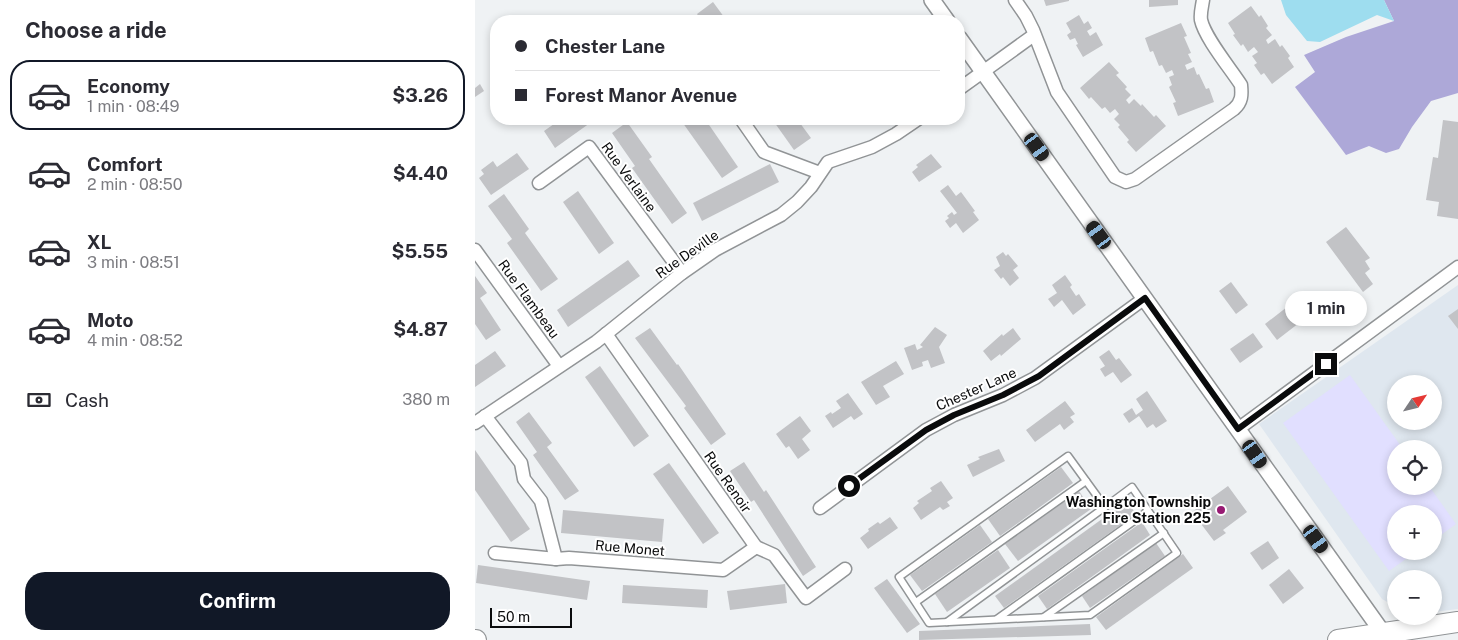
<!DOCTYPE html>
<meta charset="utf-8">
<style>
body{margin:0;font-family:"Public Sans",sans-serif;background:#f2f2f3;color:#2b2b33;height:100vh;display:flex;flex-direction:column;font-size:19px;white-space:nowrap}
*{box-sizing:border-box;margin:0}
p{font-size:16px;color:#7c7c81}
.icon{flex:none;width:28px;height:28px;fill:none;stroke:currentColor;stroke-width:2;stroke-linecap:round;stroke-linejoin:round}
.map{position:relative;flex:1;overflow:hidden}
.sheet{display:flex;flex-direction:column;background:#fff;width:475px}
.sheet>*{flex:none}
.hud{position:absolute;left:15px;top:15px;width:475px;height:110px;border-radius:20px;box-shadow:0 2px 8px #0003;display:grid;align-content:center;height:110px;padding:0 25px;background:#fff}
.needle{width:32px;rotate:55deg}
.buttons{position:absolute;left:912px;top:375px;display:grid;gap:10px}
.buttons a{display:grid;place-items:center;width:55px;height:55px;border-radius:50%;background:#fff;box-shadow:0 2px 8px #0003;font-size:25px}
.scale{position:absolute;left:15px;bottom:12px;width:82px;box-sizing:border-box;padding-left:5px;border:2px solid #0a0b0c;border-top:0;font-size:14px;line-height:18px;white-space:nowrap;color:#0a0b0c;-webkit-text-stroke:4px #fff;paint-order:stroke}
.end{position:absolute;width:22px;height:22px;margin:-11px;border:6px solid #0a0b0c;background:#fff;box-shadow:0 0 0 2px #fff}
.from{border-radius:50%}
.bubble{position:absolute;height:35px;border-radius:18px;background:#fff;box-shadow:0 2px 8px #0003;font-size:16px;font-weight:700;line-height:35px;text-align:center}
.car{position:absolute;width:15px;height:30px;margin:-15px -8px;border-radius:6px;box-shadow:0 0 4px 1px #0007;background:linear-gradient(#222 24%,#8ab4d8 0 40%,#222 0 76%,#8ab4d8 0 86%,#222 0)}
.hud b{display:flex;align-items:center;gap:18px;height:48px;font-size:19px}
.hud b+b{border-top:1px solid #e1e1e2}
.hud i{width:12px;height:12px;background:#2b2b33}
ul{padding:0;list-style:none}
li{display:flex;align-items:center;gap:15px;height:70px;margin:0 10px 8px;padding:0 15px;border:2px solid transparent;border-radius:20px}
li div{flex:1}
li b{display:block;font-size:19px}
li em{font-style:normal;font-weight:700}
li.on{border-color:#111827}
li>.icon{width:45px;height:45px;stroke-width:1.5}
h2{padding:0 25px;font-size:22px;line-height:60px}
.pay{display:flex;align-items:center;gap:12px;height:55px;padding:0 25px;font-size:19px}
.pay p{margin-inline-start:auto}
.cta{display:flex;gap:10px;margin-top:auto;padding:10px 25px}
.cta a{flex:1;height:58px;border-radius:20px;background:#111827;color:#fff;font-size:20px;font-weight:700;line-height:58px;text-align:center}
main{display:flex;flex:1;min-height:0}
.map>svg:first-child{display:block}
.built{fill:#dfe7ef;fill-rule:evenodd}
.green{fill:#e1dfff}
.forest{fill:#ada8d8}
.water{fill:#9eddef}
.building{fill:#c2c3c6}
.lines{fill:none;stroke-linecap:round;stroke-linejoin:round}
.service-casing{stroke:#919496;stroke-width:9}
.minor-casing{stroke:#919496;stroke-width:15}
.tertiary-casing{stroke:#919496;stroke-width:18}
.primary-casing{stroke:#919496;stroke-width:22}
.service{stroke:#fff;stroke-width:6}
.minor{stroke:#fff;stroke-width:12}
.tertiary{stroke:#fff;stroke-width:15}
.primary{stroke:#fff;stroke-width:20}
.route{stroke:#0a0b0c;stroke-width:6}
.poi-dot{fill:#971a73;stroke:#fff;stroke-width:2}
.labels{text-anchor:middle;stroke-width:4;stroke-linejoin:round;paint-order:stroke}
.street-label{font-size:14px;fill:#0a0b0c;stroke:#fff}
.poi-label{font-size:14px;font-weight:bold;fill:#0a0b0c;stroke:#fff;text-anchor:end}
</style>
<main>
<section class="sheet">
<h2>Choose a ride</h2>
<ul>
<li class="on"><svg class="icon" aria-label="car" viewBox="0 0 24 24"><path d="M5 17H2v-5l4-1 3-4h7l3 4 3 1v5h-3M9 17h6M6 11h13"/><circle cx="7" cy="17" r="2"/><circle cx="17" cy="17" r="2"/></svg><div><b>Economy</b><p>1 min · 08:49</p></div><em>$3.26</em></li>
<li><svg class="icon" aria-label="car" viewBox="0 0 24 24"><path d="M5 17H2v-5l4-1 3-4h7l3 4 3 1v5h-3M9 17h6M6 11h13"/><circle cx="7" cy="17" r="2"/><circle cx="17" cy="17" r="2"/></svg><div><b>Comfort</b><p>2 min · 08:50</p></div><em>$4.40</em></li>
<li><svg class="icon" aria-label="car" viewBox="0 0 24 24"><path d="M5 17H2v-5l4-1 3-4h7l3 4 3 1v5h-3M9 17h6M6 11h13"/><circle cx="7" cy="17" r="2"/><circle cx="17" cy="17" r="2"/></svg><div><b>XL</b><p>3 min · 08:51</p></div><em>$5.55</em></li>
<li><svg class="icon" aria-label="car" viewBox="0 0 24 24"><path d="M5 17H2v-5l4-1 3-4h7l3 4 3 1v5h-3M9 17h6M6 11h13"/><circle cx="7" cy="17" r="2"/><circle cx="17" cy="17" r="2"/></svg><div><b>Moto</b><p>4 min · 08:52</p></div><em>$4.87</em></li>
</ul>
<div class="pay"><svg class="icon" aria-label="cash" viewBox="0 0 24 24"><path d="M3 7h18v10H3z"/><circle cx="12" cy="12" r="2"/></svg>Cash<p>380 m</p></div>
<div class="cta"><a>Confirm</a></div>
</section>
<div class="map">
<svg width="983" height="640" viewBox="0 0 983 640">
<rect width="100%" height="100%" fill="#eff2f4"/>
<path class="built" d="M 983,285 L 983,609 L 959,612 L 959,579 L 921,579 L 921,607 L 907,599 L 784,424 ZM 921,384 L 959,384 L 959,421 L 921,421 ZM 921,449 L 959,449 L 959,486 L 921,486 ZM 921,514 L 959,514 L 959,551 L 921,551 Z"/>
<path class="green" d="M 875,375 L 928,449 L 921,449 L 921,486 L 954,486 L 981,524 L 959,540 L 959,514 L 921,514 L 921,551 L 942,551 L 914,571 L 808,423 Z"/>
<path class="forest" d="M 909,0 L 983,0 L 983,93 L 956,101 L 937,127 L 924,149 L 911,153 L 894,146 L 871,155 L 820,87 L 840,72 L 829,55 L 871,37 L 919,21 Z"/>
<path class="water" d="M 806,0 L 909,0 L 919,21 L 902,15 L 845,42 L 832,41 L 811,15 Z"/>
<g class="building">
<path d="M 569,0 L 594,0 L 594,1 L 571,6 Z"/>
<path d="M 674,0 L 703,0 L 703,5 L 674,7 Z"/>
<path d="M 238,2 L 252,21 L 227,21 L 222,14 Z"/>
<path d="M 776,6 L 784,17 L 786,15 L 793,26 L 791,28 L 797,35 L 791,40 L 793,44 L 800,39 L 805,47 L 807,45 L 815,56 L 813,58 L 819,67 L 797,84 L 789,73 L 786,75 L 779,65 L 782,63 L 777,56 L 783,52 L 779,47 L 773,52 L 768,44 L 766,46 L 758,35 L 760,34 L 753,23 Z"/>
<path d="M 604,15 L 609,24 L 613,21 L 617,28 L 612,31 L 615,36 L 621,32 L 628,45 L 608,57 L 601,45 L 603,44 L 600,38 L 595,40 L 592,35 L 596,32 L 591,23 Z"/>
<path d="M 706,23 L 712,36 L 709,37 L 716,53 L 713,54 L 717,62 L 710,65 L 712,70 L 719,67 L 722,75 L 724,74 L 731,89 L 734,88 L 739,102 L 703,116 L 698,103 L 701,102 L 694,87 L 697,85 L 694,77 L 699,75 L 697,70 L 691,73 L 687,65 L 684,66 L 678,51 L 675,52 L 670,38 Z"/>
<path d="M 634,62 L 644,73 L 641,75 L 652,87 L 650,89 L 656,95 L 651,100 L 654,104 L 659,99 L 666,106 L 667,104 L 679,117 L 681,115 L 691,126 L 661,152 L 652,142 L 654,140 L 643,127 L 645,125 L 639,119 L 644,114 L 640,109 L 635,113 L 630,107 L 627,109 L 616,97 L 614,99 L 605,88 Z"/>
<path d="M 5,84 L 9,91 L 0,97 L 0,88 Z"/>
<path d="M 86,119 L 115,119 L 113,121 L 115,123 L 80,148 L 69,131 Z"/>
<path d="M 205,119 L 230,119 L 263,167 L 247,178 Z"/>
<path d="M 297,119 L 322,119 L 336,138 L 319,150 Z"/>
<path d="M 968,120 L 983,122 L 983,219 L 962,216 L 964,202 L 951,200 L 958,157 L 963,158 Z"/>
<path d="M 152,122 L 177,157 L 174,159 L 212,213 L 197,224 L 157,168 L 160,166 L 137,133 Z"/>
<path d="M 42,153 L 54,169 L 16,195 L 4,178 L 9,174 L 6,170 L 18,161 L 22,167 Z"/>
<path d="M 456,154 L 467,167 L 444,182 L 437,172 L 443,167 L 441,165 Z"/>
<path d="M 295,164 L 304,182 L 227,221 L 218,203 Z"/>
<path d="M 473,185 L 481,196 L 486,192 L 500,211 L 498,212 L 504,220 L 488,233 L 481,223 L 475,228 L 470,221 L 474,218 L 472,216 L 477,212 L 479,215 L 482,213 L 465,191 Z"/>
<path d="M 103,191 L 139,243 L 124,254 L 88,202 Z"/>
<path d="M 29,194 L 54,229 L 50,233 L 83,279 L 66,291 L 32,243 L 37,239 L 13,206 Z"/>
<path d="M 871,227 L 895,258 L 890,261 L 895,269 L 890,273 L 898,284 L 888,292 L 851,242 Z"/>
<path d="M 528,252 L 531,256 L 533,254 L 543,266 L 538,270 L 544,278 L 535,286 L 528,277 L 526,279 L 519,270 L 525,266 L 521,257 Z"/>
<path d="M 153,260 L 165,276 L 93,327 L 82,310 Z"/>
<path d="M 590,275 L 597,285 L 595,287 L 601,296 L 604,294 L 611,305 L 598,315 L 587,300 L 579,307 L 573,299 L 582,293 L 577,285 Z"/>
<path d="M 0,276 L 12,293 L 5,298 L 26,330 L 11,340 L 0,324 Z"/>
<path d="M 756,282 L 773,305 L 761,314 L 744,291 Z"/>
<path d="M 812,307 L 824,323 L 802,340 L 790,324 Z"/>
<path d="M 983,309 L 983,329 L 973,316 Z"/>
<path d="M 460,327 L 472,335 L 464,347 L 470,363 L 456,368 L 453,360 L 447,362 L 448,366 L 437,370 L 429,348 L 440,344 L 442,350 L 448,347 L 445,345 Z"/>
<path d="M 175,328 L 202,365 L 203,364 L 251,434 L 236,445 L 209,408 L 211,406 L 160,338 Z"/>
<path d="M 538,328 L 546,339 L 526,356 L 525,354 L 516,361 L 508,351 L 527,334 L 528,336 Z"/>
<path d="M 778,333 L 788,347 L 765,363 L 755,349 Z"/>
<path d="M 634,350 L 641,360 L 644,358 L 657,375 L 646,383 L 638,372 L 630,377 L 625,369 L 630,366 L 624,357 Z"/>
<path d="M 20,351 L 31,366 L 0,387 L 0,365 Z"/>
<path d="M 421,361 L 429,374 L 408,386 L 415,397 L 401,405 L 386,382 Z"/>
<path d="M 125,366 L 174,436 L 159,447 L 110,377 Z"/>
<path d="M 672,391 L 692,421 L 681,428 L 678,424 L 672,428 L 664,416 L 654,423 L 648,414 L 657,408 L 661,415 L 668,410 L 661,399 Z"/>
<path d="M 373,393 L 388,414 L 379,420 L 376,416 L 358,428 L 350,416 L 356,412 L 357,414 L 366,408 L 361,401 Z"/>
<path d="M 590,401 L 600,414 L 595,417 L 599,422 L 589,430 L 585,424 L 560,442 L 551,430 Z"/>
<path d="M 54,412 L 77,443 L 72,447 L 104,491 L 90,500 L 58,455 L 62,452 L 41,422 Z"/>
<path d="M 325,416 L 336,431 L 327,439 L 335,450 L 323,459 L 314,446 L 311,448 L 301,434 Z"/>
<path d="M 524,449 L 530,461 L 498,477 L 492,465 L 505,459 L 503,457 Z"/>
<path d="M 0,450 L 55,529 L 36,542 L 0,490 Z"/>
<path d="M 269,462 L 289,492 L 291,490 L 341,567 L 328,576 L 279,500 L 276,502 L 255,471 Z"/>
<path d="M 194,463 L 244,533 L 228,544 L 178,474 Z"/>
<path d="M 586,467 L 598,483 L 525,536 L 513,519 Z"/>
<path d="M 466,481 L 478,498 L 472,502 L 475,506 L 468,510 L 465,507 L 446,520 L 438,508 L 444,503 L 442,501 L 457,491 L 455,488 Z"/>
<path d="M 753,486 L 772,512 L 748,530 L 751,533 L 739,541 L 717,512 Z"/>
<path d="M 604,491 L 616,509 L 543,561 L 530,544 Z"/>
<path d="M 652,501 L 661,514 L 529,608 L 520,596 Z"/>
<path d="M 88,510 L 189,519 L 187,542 L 86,533 Z"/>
<path d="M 415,517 L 423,528 L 393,549 L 385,538 L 394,531 L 393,529 L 403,522 L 405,524 Z"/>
<path d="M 667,522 L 675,535 L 572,609 L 563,596 Z"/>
<path d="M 505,525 L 517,542 L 447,591 L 435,575 Z"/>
<path d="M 793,541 L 804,558 L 787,570 L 775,553 Z"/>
<path d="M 681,543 L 690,556 L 615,608 L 607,596 Z"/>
<path d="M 523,550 L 535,568 L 472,612 L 460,594 Z"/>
<path d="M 708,554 L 718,568 L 631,630 L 621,617 Z"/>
<path d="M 3,565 L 115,581 L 112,600 L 1,583 Z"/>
<path d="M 814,569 L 829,588 L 808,604 L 794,585 Z"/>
<path d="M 412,579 L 445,624 L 432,633 L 399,588 Z"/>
<path d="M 310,584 L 312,603 L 255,610 L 252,591 Z"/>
<path d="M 148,585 L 233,590 L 232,608 L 147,603 Z"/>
<path d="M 615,624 L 616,635 L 444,640 L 444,631 Z"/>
</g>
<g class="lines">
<g class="service-casing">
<g id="service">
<path d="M 593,456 L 630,507 L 657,487 L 702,553 L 615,615 L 454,623 L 424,577 Z"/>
<path d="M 441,602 L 611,481"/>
<path d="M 569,617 L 689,533"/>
<path d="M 522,619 L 673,511"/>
<path d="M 472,622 L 630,507"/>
</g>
</g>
<g class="minor-casing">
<g id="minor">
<path d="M 540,0 L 551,16 L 558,30 L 582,92 L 640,177 L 651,182 L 660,179 L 759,109 C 767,102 767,95 766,85 C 755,68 730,38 726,20 C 725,13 727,7 728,0"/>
<path d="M 484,89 L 559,35"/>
<path d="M 266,119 L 289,152 L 345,173"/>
<path d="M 64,183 L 114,147 L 207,273"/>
<path d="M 0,250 L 84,366"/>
<path d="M 131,334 L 281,547 L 299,555 L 331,598 L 370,569"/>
<path d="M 10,416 L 46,463 L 49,479 L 66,501 L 81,559"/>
<path d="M 0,423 L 121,342 L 207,273 L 240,250 L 306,215 L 322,202 L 336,187 L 353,162 L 397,147 L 421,134 L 443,119"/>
<path d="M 763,429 L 983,267"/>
<path d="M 345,508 L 451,430 L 479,415 L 528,395 L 560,378 L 670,298"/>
<path d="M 20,553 L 81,559 L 94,558 L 248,570 L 281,547"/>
</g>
</g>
<g class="tertiary-casing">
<g id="tertiary">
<path d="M 457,0 L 472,21"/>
<path d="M 484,38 L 913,640"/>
</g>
</g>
<g class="primary-casing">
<g id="primary">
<path d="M 0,640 L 1,640"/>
<path d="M 863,640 L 983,622"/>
</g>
</g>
<use href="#service" class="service"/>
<use href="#minor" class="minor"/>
<use href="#tertiary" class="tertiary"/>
<use href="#primary" class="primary"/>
</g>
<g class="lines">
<path class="route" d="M 374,486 L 451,430 L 479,415 L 528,395 L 564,376 L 670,298 L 763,429 L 851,364"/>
</g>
<circle class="poi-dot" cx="746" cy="510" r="5"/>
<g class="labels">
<g class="street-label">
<text transform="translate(154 177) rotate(54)" y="5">Rue Verlaine</text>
<text transform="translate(212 254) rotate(-35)" y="5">Rue Deville</text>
<text transform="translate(54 299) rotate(54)" y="5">Rue Flambeau</text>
<text transform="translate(501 389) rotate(-24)" y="5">Chester Lane</text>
<text transform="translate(253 482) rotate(55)" y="5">Rue Renoir</text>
<text transform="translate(155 548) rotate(5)" y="5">Rue Monet</text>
</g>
<g class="poi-label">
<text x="736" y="507">Washington Township<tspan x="736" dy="16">Fire Station 225</tspan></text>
</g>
</g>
</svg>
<div class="buttons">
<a><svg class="needle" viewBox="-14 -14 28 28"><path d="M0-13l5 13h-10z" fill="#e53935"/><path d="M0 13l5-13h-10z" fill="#7c7c81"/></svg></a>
<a><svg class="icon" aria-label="locate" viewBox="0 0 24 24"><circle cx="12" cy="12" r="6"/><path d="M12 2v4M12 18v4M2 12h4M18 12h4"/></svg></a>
<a>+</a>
<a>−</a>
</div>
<div class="scale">50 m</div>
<i class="end from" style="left:374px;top:486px"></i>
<i class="end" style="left:851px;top:364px"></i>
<div class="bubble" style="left:810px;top:291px;width:82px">1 min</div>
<i class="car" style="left:562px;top:147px;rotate:144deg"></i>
<i class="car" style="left:624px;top:235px;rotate:324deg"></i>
<i class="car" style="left:780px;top:454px;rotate:145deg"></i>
<i class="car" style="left:841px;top:539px;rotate:144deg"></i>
<div class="hud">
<b><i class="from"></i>Chester Lane</b>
<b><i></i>Forest Manor Avenue</b>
</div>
</div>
</main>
